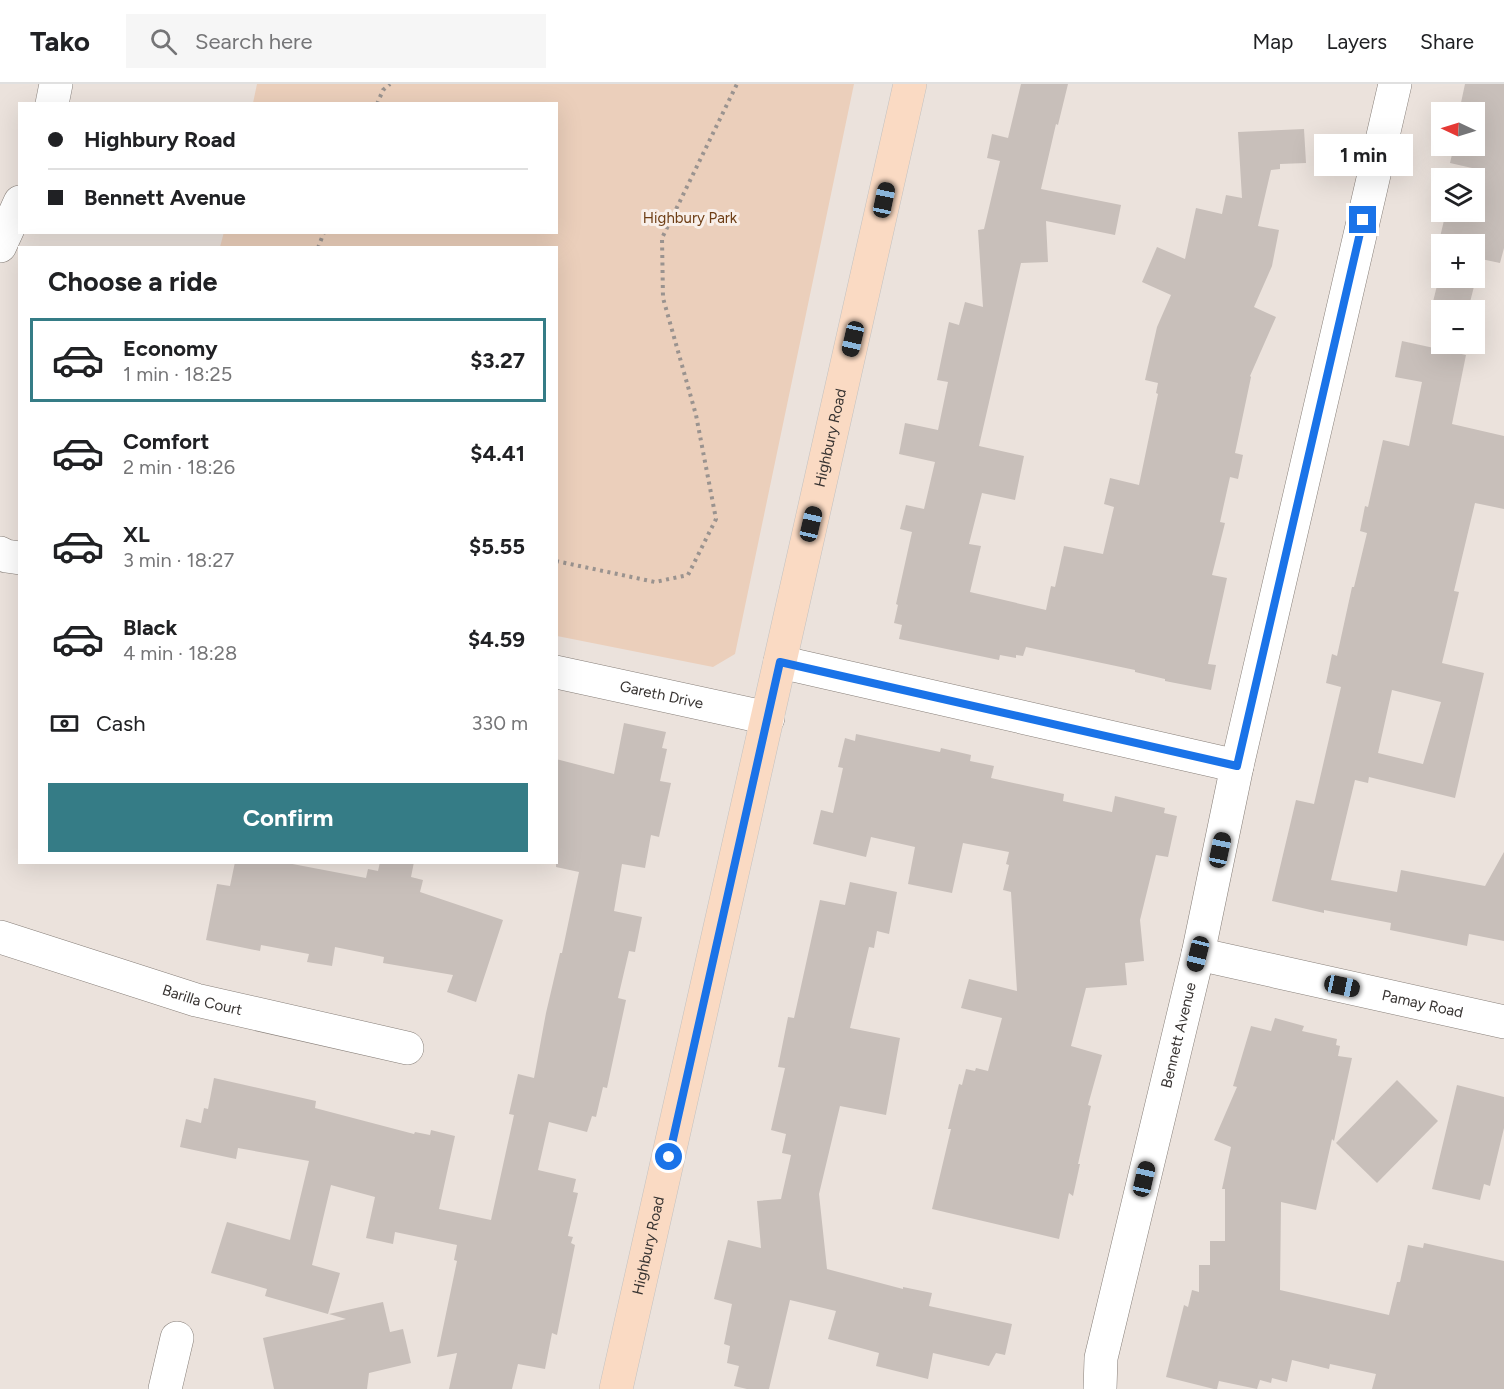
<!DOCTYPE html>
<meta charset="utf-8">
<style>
body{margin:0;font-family:Figtree,sans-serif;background:#f6f6f6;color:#202124;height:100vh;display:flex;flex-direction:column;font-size:22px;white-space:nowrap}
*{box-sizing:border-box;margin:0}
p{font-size:20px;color:#757577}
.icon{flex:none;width:33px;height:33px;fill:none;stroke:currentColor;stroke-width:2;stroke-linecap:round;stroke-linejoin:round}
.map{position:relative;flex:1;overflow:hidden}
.side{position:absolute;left:18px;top:162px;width:540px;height:618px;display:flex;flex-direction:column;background:#fff;border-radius:0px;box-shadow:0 6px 24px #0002}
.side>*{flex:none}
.hud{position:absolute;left:18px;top:18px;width:540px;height:132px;border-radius:0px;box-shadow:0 6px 24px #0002;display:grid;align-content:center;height:132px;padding:0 30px;background:#fff}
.needle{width:39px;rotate:274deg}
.controls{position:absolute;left:1431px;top:18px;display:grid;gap:12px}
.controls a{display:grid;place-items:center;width:54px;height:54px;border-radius:0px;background:#fff;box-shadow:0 6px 24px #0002;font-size:30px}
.end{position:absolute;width:27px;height:27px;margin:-14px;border:8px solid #1a73e8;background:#fff;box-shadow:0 0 0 3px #fff}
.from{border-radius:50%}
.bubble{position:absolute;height:42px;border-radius:0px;background:#fff;box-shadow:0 6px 24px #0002;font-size:20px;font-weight:700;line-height:42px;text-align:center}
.car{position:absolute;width:18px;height:36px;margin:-18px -9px;border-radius:8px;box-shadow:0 0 4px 2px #0007;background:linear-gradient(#222 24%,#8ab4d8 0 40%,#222 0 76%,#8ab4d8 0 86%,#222 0)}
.hud b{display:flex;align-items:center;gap:21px;height:57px;font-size:22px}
.hud b+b{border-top:2px solid #e0e0e0}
.hud i{width:15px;height:15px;background:#202124}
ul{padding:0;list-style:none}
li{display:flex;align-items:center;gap:18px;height:84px;margin:0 12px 9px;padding:0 18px;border:3px solid transparent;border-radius:0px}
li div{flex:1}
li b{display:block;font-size:22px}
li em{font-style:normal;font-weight:700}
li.on{border-color:#357c86}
li>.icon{width:54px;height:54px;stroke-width:1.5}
h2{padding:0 30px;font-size:27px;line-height:72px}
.pay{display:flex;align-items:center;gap:15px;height:66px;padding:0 30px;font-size:22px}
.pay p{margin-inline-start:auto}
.button{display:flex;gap:12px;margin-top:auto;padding:12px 30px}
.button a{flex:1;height:69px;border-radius:0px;background:#357c86;color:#fff;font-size:24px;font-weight:700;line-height:69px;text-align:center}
header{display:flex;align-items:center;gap:36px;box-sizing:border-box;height:84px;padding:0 30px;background:#fff;border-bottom:2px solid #e0e0e0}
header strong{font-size:28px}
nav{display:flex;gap:33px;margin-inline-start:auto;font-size:21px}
.search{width:420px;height:54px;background:#f6f6f6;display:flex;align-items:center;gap:15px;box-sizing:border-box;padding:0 21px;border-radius:0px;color:#757577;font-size:22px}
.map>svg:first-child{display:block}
.green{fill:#ebcfbb}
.building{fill:#c8bfba;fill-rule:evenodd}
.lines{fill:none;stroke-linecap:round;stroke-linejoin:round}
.minor-casing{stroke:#877f79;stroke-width:34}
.major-casing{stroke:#c3c2c1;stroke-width:34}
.path{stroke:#9a938f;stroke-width:4;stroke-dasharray:3 4.5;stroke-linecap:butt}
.minor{stroke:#fff;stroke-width:33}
.major{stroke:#fadac3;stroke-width:33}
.route{stroke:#1a73e8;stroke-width:8}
.labels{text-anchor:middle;stroke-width:6;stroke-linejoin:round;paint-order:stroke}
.park-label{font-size:15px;fill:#6e3e15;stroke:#f8efe9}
.street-label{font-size:15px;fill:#373331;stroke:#f8efe9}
</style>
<header>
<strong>Tako</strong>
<div class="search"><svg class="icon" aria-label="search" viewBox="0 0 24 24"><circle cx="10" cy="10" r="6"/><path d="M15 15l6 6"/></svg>Search here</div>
<nav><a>Map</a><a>Layers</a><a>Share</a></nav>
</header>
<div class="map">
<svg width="1504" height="1305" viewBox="0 0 1504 1305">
<rect width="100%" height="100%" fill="#ebe2dc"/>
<path class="green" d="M 257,0 L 854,0 L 735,570 L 713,583 L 557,552 L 556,164 L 220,163 L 224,148 L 556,148 L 556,20 L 253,19 Z"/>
<g class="building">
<path d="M 1021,0 L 1068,0 L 1058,41 L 1056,40 L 1041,105 L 1121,121 L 1115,151 L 1046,137 L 1048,178 L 1021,179 L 979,362 L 1024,372 L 1015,416 L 982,409 L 969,460 L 981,462 L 970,508 L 1046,526 L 1051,502 L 1055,503 L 1064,462 L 1103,470 L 1114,423 L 1104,420 L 1110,394 L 1139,401 L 1158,310 L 1156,309 L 1158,299 L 1145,296 L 1157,243 L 1171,211 L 1142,198 L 1157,163 L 1185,175 L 1196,124 L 1222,130 L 1226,111 L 1242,114 L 1238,48 L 1304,45 L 1306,79 L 1280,80 L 1280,85 L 1271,86 L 1258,142 L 1279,146 L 1272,182 L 1254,223 L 1276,233 L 1250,292 L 1251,293 L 1235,369 L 1243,371 L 1238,395 L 1230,393 L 1220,438 L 1225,439 L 1212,491 L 1227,494 L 1208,580 L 1216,581 L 1211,606 L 1165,597 L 1165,595 L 1135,588 L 1135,586 L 1026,563 L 1023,572 L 1016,571 L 1016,574 L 1000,571 L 999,576 L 899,555 L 902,541 L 894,539 L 898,521 L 896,520 L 912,448 L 900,445 L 906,421 L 924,425 L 935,378 L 899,370 L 905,339 L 938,346 L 948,298 L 937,296 L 949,238 L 959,241 L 965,218 L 983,223 L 978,146 L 984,145 L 1000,77 L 987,74 L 992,50 L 1008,54 Z"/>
<path d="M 1465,0 L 1504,0 L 1504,164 L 1500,179 L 1481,175 L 1468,226 L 1431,226 L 1442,181 L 1442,194 L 1474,194 L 1474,160 L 1446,160 L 1448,155 L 1440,153 L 1446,128 L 1474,128 L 1474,94 L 1469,94 L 1472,84 L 1450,79 L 1454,62 L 1474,62 L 1474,28 L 1459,28 Z"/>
<path d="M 1402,257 L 1466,271 L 1452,340 L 1504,352 L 1504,425 L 1475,419 L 1454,507 L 1459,508 L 1442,579 L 1484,589 L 1455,714 L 1369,693 L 1368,699 L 1355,696 L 1331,796 L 1397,808 L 1401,786 L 1485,802 L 1504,768 L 1504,857 L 1469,850 L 1467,862 L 1390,846 L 1391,839 L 1324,826 L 1324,829 L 1272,817 L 1296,716 L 1314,720 L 1341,603 L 1326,599 L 1332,570 L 1337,572 L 1352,503 L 1354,503 L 1367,449 L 1360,447 L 1365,422 L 1368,423 L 1383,356 L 1409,362 L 1422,298 L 1395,293 ZM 1392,606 L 1441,618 L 1423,680 L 1378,669 Z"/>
<path d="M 624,639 L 666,648 L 662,664 L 667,665 L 660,697 L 671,699 L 659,753 L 651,751 L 645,784 L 622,780 L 614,827 L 642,833 L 635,868 L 629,867 L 618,914 L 626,916 L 607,1004 L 603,1003 L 596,1033 L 592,1032 L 587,1048 L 549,1038 L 538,1086 L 576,1095 L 573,1108 L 578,1109 L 568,1152 L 573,1153 L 571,1159 L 575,1161 L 557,1251 L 552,1249 L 545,1285 L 518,1280 L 512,1305 L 449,1305 L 457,1269 L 437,1273 L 457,1177 L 454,1176 L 457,1161 L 395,1148 L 393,1160 L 366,1154 L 375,1113 L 331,1101 L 312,1181 L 340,1189 L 328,1230 L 265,1212 L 267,1205 L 211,1189 L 227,1138 L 290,1156 L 309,1077 L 238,1064 L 236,1075 L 180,1063 L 186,1035 L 201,1039 L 204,1024 L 208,1025 L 214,994 L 316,1017 L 315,1024 L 414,1050 L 415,1048 L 430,1051 L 431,1046 L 455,1052 L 439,1125 L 491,1136 L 514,1031 L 509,1030 L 518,990 L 534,994 L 546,929 L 560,869 L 562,869 L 579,788 L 556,783 L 556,675 L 614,690 Z"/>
<path d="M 856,650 L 940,668 L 941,664 L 971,671 L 970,677 L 994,682 L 991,694 L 1064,710 L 1063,717 L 1112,728 L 1115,712 L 1165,724 L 1164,729 L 1177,732 L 1168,773 L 1156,771 L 1140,836 L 1144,877 L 1125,879 L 1127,901 L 1086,904 L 1071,962 L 1102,971 L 1088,1021 L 1091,1022 L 1078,1080 L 1080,1080 L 1073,1112 L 1069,1109 L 1059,1155 L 932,1125 L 951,1045 L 948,1045 L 959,1000 L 962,1001 L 966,985 L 975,987 L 976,984 L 988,987 L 1002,934 L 961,924 L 969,895 L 1017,907 L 1011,808 L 1003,806 L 1009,781 L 1006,780 L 1009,768 L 963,759 L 952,809 L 908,800 L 915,763 L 871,753 L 866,773 L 813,760 L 821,726 L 833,729 L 843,684 L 838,683 L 845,654 L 855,657 Z"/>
<path d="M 235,778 L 282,778 L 366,794 L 368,785 L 378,787 L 380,778 L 414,778 L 411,793 L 423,796 L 420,808 L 503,836 L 476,918 L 447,908 L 453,891 L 383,879 L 384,873 L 335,863 L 332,882 L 307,878 L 309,870 L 261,861 L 260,867 L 206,856 L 217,800 L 230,802 Z"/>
<path d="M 850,798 L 897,808 L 889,850 L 877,847 L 874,864 L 869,863 L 850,944 L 900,954 L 886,1031 L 840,1022 L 819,1110 L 827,1185 L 903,1205 L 903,1203 L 932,1209 L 929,1222 L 1012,1240 L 1005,1271 L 996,1269 L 989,1282 L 933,1269 L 928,1295 L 876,1282 L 879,1269 L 828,1255 L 836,1227 L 790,1216 L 769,1305 L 747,1305 L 734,1302 L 739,1282 L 727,1279 L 730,1262 L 724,1260 L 732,1220 L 714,1215 L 728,1156 L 761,1164 L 757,1117 L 781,1115 L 791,1071 L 782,1069 L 786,1050 L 771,1046 L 785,984 L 778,983 L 788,933 L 794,934 L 820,816 L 845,821 Z"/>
<path d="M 1275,934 L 1304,942 L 1302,947 L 1337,955 L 1336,961 L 1340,962 L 1338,972 L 1352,974 L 1334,1057 L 1332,1055 L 1316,1126 L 1281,1118 L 1280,1206 L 1389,1231 L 1397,1198 L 1400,1198 L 1408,1161 L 1423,1164 L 1424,1159 L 1504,1177 L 1504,1305 L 1372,1305 L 1376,1290 L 1330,1280 L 1329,1285 L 1292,1276 L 1287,1298 L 1272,1294 L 1271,1299 L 1260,1296 L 1257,1305 L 1219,1297 L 1217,1305 L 1214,1305 L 1166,1293 L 1184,1221 L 1188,1223 L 1192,1206 L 1199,1208 L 1199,1181 L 1210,1181 L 1210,1157 L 1225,1157 L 1225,1105 L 1222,1105 L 1231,1063 L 1214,1056 L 1237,1003 L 1233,1002 L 1251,942 L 1271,947 Z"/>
<path d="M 1397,996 L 1438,1037 L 1377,1099 L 1336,1059 Z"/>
<path d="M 1457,1001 L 1504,1013 L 1504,1044 L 1490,1102 L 1484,1100 L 1480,1116 L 1432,1105 Z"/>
<path d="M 383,1218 L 390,1248 L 403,1245 L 411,1279 L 369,1289 L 367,1305 L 274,1305 L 263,1254 L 346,1235 L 329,1230 Z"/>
</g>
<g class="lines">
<g class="minor-casing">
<g id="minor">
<path d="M 52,20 L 56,0"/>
<path d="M 0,162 L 20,118"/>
<path d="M 0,469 L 6,472 L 20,474"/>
<path d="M 780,578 L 1237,682"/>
<path id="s1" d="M 556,588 L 768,634"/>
<path id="s2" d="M 0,853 L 196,916 L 407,964"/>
<path id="s3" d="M 1198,870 L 1504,938"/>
<path d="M 165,1305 L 177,1254"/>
<path id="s4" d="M 1100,1305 L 1101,1274 L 1198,870 L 1237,682 L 1395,0"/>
</g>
</g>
<g class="major-casing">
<g id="major">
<path id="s5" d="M 616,1305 L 910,0"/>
</g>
</g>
<g class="path">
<path d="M 377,20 L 383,6 L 390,0"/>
<path d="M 318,164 L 324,148"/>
<path d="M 556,477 L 655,498 L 688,491 L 716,435 L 696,331 L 663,214 L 662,154 L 737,0"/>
</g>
<use href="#minor" class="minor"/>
<use href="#major" class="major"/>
</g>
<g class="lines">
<path class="route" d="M 669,1073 L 780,578 L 1237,682 L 1363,136"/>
</g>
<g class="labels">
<g class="park-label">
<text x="690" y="139">Highbury Park</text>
</g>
<g class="street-label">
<text dy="5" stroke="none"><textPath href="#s5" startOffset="975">Highbury Road</textPath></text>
<text dy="5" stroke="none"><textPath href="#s1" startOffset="108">Gareth Drive</textPath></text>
<text dy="5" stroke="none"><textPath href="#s2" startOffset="212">Barilla Court</textPath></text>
<text dy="5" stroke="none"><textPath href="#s3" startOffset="230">Pamay Road</textPath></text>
<text dy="5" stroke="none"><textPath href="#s4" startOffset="363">Bennett Avenue</textPath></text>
<text dy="5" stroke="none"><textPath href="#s5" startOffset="147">Highbury Road</textPath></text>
</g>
</g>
</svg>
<div class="controls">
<a><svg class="needle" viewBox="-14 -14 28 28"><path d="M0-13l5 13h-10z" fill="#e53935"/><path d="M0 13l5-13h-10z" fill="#757577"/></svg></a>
<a><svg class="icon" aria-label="layers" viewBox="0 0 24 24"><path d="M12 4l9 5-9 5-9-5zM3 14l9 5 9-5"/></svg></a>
<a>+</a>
<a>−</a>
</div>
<i class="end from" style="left:669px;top:1073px"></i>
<i class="end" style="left:1363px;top:136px"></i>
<div class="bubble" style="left:1314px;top:50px;width:99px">1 min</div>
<i class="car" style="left:884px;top:116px;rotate:12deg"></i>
<i class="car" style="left:853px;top:255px;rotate:193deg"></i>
<i class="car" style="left:811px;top:440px;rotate:13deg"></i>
<i class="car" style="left:1220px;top:766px;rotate:12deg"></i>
<i class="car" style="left:1198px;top:870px;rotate:194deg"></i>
<i class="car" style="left:1342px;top:902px;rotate:102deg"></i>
<i class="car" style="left:1144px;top:1095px;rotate:13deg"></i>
<div class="hud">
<b><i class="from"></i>Highbury Road</b>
<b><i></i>Bennett Avenue</b>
</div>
<section class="side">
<h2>Choose a ride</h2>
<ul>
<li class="on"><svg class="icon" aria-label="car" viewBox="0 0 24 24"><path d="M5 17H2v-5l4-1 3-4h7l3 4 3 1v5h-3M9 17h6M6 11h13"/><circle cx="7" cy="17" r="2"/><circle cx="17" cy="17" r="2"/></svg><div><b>Economy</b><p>1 min · 18:25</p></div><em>$3.27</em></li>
<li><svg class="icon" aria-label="car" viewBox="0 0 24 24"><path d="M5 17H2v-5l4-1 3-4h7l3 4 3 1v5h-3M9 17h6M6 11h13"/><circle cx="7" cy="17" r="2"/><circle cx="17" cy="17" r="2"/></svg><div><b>Comfort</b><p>2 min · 18:26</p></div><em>$4.41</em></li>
<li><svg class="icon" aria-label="car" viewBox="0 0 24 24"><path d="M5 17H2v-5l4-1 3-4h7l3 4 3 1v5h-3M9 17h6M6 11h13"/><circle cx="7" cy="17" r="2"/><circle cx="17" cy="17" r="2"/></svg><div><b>XL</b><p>3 min · 18:27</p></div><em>$5.55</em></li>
<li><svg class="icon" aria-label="car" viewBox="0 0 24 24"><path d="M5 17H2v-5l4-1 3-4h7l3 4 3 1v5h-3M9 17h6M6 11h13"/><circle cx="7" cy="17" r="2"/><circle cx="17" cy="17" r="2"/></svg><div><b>Black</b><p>4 min · 18:28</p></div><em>$4.59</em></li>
</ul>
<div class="pay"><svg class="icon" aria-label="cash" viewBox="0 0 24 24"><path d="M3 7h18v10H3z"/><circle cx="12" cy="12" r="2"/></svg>Cash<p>330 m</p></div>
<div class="button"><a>Confirm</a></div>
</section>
</div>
